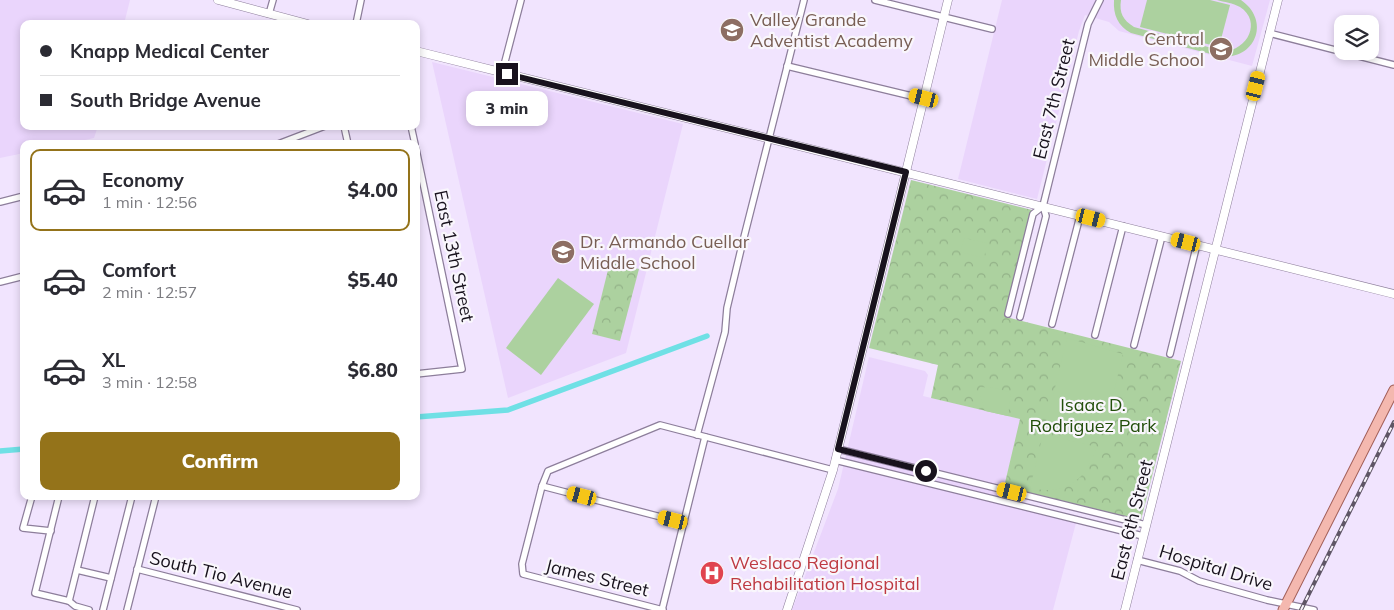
<!DOCTYPE html>
<meta charset="utf-8">
<style>
body{margin:0;font-family:Mulish,sans-serif;background:#f7f7f7;color:#2b2b33;height:100vh;display:flex;flex-direction:column;font-size:19px;white-space:nowrap}
*{box-sizing:border-box;margin:0}
p{font-size:16px;color:#7c7c81}
.icon{flex:none;width:28px;height:28px;fill:none;stroke:currentColor;stroke-width:2;stroke-linecap:round;stroke-linejoin:round}
.map{position:relative;flex:1;overflow:hidden}
.sheet{position:absolute;left:20px;top:140px;width:400px;height:360px;display:flex;flex-direction:column;background:#fff;border-radius:10px;box-shadow:0 2px 8px #0003}
.sheet>*{flex:none}
.top-card{position:absolute;left:20px;top:20px;width:400px;height:110px;border-radius:10px;box-shadow:0 2px 8px #0003;display:grid;align-content:center;height:110px;padding:0 20px;background:#fff}
.fabs{position:absolute;left:1334px;top:15px;display:grid;gap:10px}
.fabs a{display:grid;place-items:center;width:45px;height:45px;border-radius:10px;background:#fff;box-shadow:0 2px 8px #0003;font-size:25px}
.end{position:absolute;width:22px;height:22px;margin:-11px;border:6px solid #18121d;background:#fff;box-shadow:0 0 0 2px #fff}
.from{border-radius:50%}
.bubble{position:absolute;height:35px;border-radius:10px;background:#fff;box-shadow:0 2px 8px #0003;font-size:16px;font-weight:800;line-height:35px;text-align:center}
.car{position:absolute;width:15px;height:30px;margin:-15px -8px;border-radius:6px;box-shadow:0 0 4px 1px #0007;background:linear-gradient(#f5c518 24%,#345 0 40%,#f5c518 0 76%,#345 0 86%,#f5c518 0)}
.top-card b{display:flex;align-items:center;gap:18px;height:48px;font-size:19px}
.top-card b+b{border-top:1px solid #e1e1e2}
.top-card i{width:12px;height:12px;background:#2b2b33}
ul{padding:9px 0 0;list-style:none}
li{display:flex;align-items:center;gap:15px;height:82px;margin:0 10px 8px;padding:0 10px;border:2px solid transparent;border-radius:10px}
li div{flex:1}
li b{display:block;font-size:19px}
li em{font-style:normal;font-weight:800}
li.on{border-color:#94731a}
li>.icon{width:45px;height:45px;stroke-width:1.5}
.button{display:flex;gap:10px;margin-top:auto;padding:10px 20px}
.button a{flex:1;height:58px;border-radius:10px;background:#94731a;color:#fff;font-size:20px;font-weight:800;line-height:58px;text-align:center}
.map>svg:first-child{display:block}
.built{fill:#ead5fc}
.park{fill:url(#park-crowns)}
.garden{fill:#acd19f}
.lines{fill:none;stroke-linecap:round;stroke-linejoin:round}
.canal{stroke:#6fe0e5;stroke-width:5.5}
.street-casing{stroke:#8d7e9b;stroke-width:8}
.secondary-casing{stroke:#8d7e9b;stroke-width:9}
.primary-casing{stroke:#a25f59;stroke-width:11}
.street{stroke:#fff;stroke-width:5.5}
.secondary{stroke:#fff;stroke-width:8}
.primary{stroke:#f4b8af;stroke-width:9}
.rail-casing{stroke:#5f5666;stroke-width:4}
.rail{stroke:#f9f6fc;stroke-width:2;stroke-dasharray:5.5;stroke-linecap:butt}
.route{stroke:#18121d;stroke-width:6}
.labels{text-anchor:middle;stroke-width:4.5;stroke-linejoin:round;paint-order:stroke}
.education-label{font-size:18px;fill:#785e54;stroke:#f9f6fc;text-anchor:start}
.street-label{font-size:18px;fill:#18121d;stroke:#f9f6fc}
.park-label{font-size:18px;fill:#234f0b;stroke:#f9f6fc}
.health-label{font-size:18px;fill:#be3a42;stroke:#f9f6fc;text-anchor:start}
</style>
<div class="map">
<svg width="1394" height="610" viewBox="0 0 1394 610">
<defs>
<pattern id="park-crowns" width="20" height="18" patternUnits="userSpaceOnUse" patternTransform="scale(1.25)"><rect width="20" height="18" fill="#acd19f"/><path d="M2 6a3 3 0 1 1 6 0M12 15a3 3 0 1 1 6 0" fill="none" stroke="#93b288"/></pattern>
</defs>
<rect width="100%" height="100%" fill="#f1e4fe"/>
<g class="built">
<path d="M 0,0 L 130,0 L 124,24 L 24,24 L 24,126 L 98,126 L 94,138 L 68,144 L 24,144 L 24,153 L 0,158 Z"/>
<path d="M 1002,0 L 1270,0 L 1252,66 L 1119,31 L 1109,22 L 1085,15 L 1079,31 L 1037,199 L 958,179 Z"/>
<path d="M 432,62 L 683,124 L 626,353 L 508,398 Z"/>
<path d="M 869,357 L 925,371 L 928,375 L 923,396 L 1021,419 L 1000,503 L 1076,523 L 1053,610 L 792,610 L 838,489 Z"/>
</g>
<g class="park">
<path d="M 911,180 L 1032,210 L 1006,317 L 1181,361 L 1141,520 L 1137,520 L 1004,487 L 1020,419 L 931,398 L 938,365 L 869,348 Z"/>
<path d="M 610,262 L 639,269 L 620,341 L 592,334 Z"/>
</g>
<g class="garden">
<path d="M 1114,0 L 1121,0 C 1119,13 1123,20 1134,27 L 1223,51 C 1248,51 1262,21 1240,7 C 1233,3 1224,2 1217,0 L 1241,0 C 1270,20 1257,58 1222,57 L 1131,33 C 1118,26 1113,15 1114,0 Z"/>
<path d="M 1147,0 L 1210,0 L 1230,5 L 1219,47 L 1140,27 Z"/>
<path d="M 964,238 L 987,243 L 984,258 L 960,252 Z"/>
<path d="M 558,278 L 594,304 L 541,375 L 506,348 Z"/>
<path d="M 1067,338 L 1123,354 L 1104,433 L 1050,421 L 1048,417 Z"/>
<path d="M 980,387 L 995,388 L 1009,392 L 1011,394 L 1008,416 L 985,411 L 980,396 Z"/>
<path d="M 1047,435 L 1097,447 C 1085,481 1066,496 1030,488 L 1042,438 Z"/>
</g>
<g class="lines">
<g class="canal">
<path d="M 416,417 L 508,410 L 707,336"/>
<path d="M 0,451 L 24,449"/>
</g>
<g class="street-casing">
<g id="street">
<path d="M 875,0 L 992,29"/>
<path d="M 269,14 L 273,0"/>
<path d="M 356,24 L 361,0"/>
<path d="M 1269,33 L 1394,65"/>
<path d="M 787,66 L 924,99"/>
<path d="M 502,73 L 521,0"/>
<path d="M 344,126 L 348,144"/>
<path d="M 411,126 L 415,144"/>
<path d="M 278,144 L 325,126"/>
<path d="M 416,149 L 462,369 L 416,374"/>
<path d="M 0,202 L 24,196"/>
<path d="M 0,282 L 24,276"/>
<path d="M 1008,314 L 1033,214 L 1043,206"/>
<path d="M 1020,317 L 1046,216 L 1043,206 L 1083,44 L 1088,24 L 1100,0"/>
<path d="M 1052,324 L 1080,216"/>
<path d="M 1095,335 L 1123,226"/>
<path d="M 1134,345 L 1162,236"/>
<path d="M 1170,354 L 1197,244"/>
<path d="M 697,435 L 725,332 L 727,308 L 742,245 L 804,0"/>
<path d="M 838,449 L 1146,525"/>
<path d="M 835,460 L 1143,536"/>
<path d="M 542,486 L 548,471 L 660,425 L 833,470"/>
<path d="M 32,496 L 23,528 L 51,531"/>
<path d="M 59,496 L 35,593 L 69,601 L 75,606 L 89,610"/>
<path d="M 1137,560 L 1180,571 L 1199,581 L 1267,600 L 1314,610"/>
<path d="M 137,569 L 297,610"/>
<path d="M 77,570 L 111,578"/>
<path d="M 69,601 L 95,496"/>
<path d="M 103,610 L 132,496"/>
<path d="M 127,610 L 156,496"/>
<path d="M 662,610 L 705,437"/>
<path d="M 663,610 L 523,574 L 522,564 L 542,486 L 684,523"/>
</g>
</g>
<g class="secondary-casing">
<g id="secondary">
<path d="M 218,0 L 308,24"/>
<path d="M 416,51 L 1394,294"/>
<path d="M 787,610 L 833,470 L 948,0"/>
<path d="M 1125,610 L 1278,0"/>
</g>
</g>
<g class="primary-casing">
<path id="primary" d="M 1283,610 L 1394,390"/>
</g>
<use href="#street" class="street"/>
<use href="#secondary" class="secondary"/>
<use href="#primary" class="primary"/>
<g class="rail-casing">
<path id="rail" d="M 1301,610 L 1394,422"/>
</g>
<use href="#rail" class="rail"/>
</g>
<g class="lines">
<path class="route" d="M 507,74 L 906,172 L 838,449 L 926,471"/>
</g>
<defs>
<g id="school-disc" transform="scale(1.25)"><circle r="9.5" fill="#8d6e63" stroke="#f9f6fc"/><path d="M0-5L7-2L0 1L-7-2ZM-4 1L0 2.5L4 1V4Q0 6-4 4Z" fill="#fff"/></g>
<g id="hospital-disc" transform="scale(1.25)"><circle r="9.5" fill="#e0444e" stroke="#f9f6fc"/><path d="M-5-5h3v3.5h4V-5h3V5h-3V1.5h-4V5h-3Z" fill="#fff"/></g>
</defs>
<g fill-rule="evenodd">
<use href="#school-disc" x="732" y="30"/>
<use href="#school-disc" x="1221" y="49"/>
<use href="#school-disc" x="563" y="252"/>
<use href="#hospital-disc" x="712" y="573"/>
</g>
<g class="labels">
<g class="education-label">
<text x="750" y="26">Valley Grande<tspan x="750" dy="21">Adventist Academy</tspan></text>
<text x="1204" y="45" text-anchor="end">Central<tspan x="1204" dy="21">Middle School</tspan></text>
<text x="580" y="248">Dr. Armando Cuellar<tspan x="580" dy="21">Middle School</tspan></text>
</g>
<g class="street-label">
<text transform="translate(1054 99) rotate(-76)" y="6">East 7th Street</text>
<text transform="translate(454 256) rotate(78)" y="6">East 13th Street</text>
<text transform="translate(1132 520) rotate(-76)" y="6">East 6th Street</text>
<text transform="translate(1216 568) rotate(17)" y="6">Hospital Drive</text>
<text transform="translate(221 575) rotate(14)" y="6">South Tio Avenue</text>
<text transform="translate(597 578) rotate(14)" y="6">James Street</text>
</g>
<g class="park-label">
<text x="1093" y="411">Isaac D.<tspan x="1093" dy="21">Rodriguez Park</tspan></text>
</g>
<g class="health-label">
<text x="730" y="569">Weslaco Regional<tspan x="730" dy="21">Rehabilitation Hospital</tspan></text>
</g>
</g>
</svg>
<div class="fabs">
<a><svg class="icon" aria-label="layers" viewBox="0 0 24 24"><path d="M12 4l9 5-9 5-9-5zM3 14l9 5 9-5"/></svg></a>
</div>
<i class="end from" style="left:926px;top:471px"></i>
<i class="end" style="left:507px;top:74px"></i>
<div class="bubble" style="left:466px;top:91px;width:82px">3 min</div>
<i class="car" style="left:1256px;top:86px;rotate:14deg"></i>
<i class="car" style="left:924px;top:98px;rotate:284deg"></i>
<i class="car" style="left:1091px;top:218px;rotate:104deg"></i>
<i class="car" style="left:1186px;top:242px;rotate:284deg"></i>
<i class="car" style="left:1012px;top:492px;rotate:284deg"></i>
<i class="car" style="left:582px;top:496px;rotate:285deg"></i>
<i class="car" style="left:673px;top:520px;rotate:284deg"></i>
<div class="top-card">
<b><i class="from"></i>Knapp Medical Center</b>
<b><i></i>South Bridge Avenue</b>
</div>
<section class="sheet">
<ul>
<li class="on"><svg class="icon" aria-label="car" viewBox="0 0 24 24"><path d="M5 17H2v-5l4-1 3-4h7l3 4 3 1v5h-3M9 17h6M6 11h13"/><circle cx="7" cy="17" r="2"/><circle cx="17" cy="17" r="2"/></svg><div><b>Economy</b><p>1 min · 12:56</p></div><em>$4.00</em></li>
<li><svg class="icon" aria-label="car" viewBox="0 0 24 24"><path d="M5 17H2v-5l4-1 3-4h7l3 4 3 1v5h-3M9 17h6M6 11h13"/><circle cx="7" cy="17" r="2"/><circle cx="17" cy="17" r="2"/></svg><div><b>Comfort</b><p>2 min · 12:57</p></div><em>$5.40</em></li>
<li><svg class="icon" aria-label="car" viewBox="0 0 24 24"><path d="M5 17H2v-5l4-1 3-4h7l3 4 3 1v5h-3M9 17h6M6 11h13"/><circle cx="7" cy="17" r="2"/><circle cx="17" cy="17" r="2"/></svg><div><b>XL</b><p>3 min · 12:58</p></div><em>$6.80</em></li>
</ul>
<div class="button"><a>Confirm</a></div>
</section>
</div>
